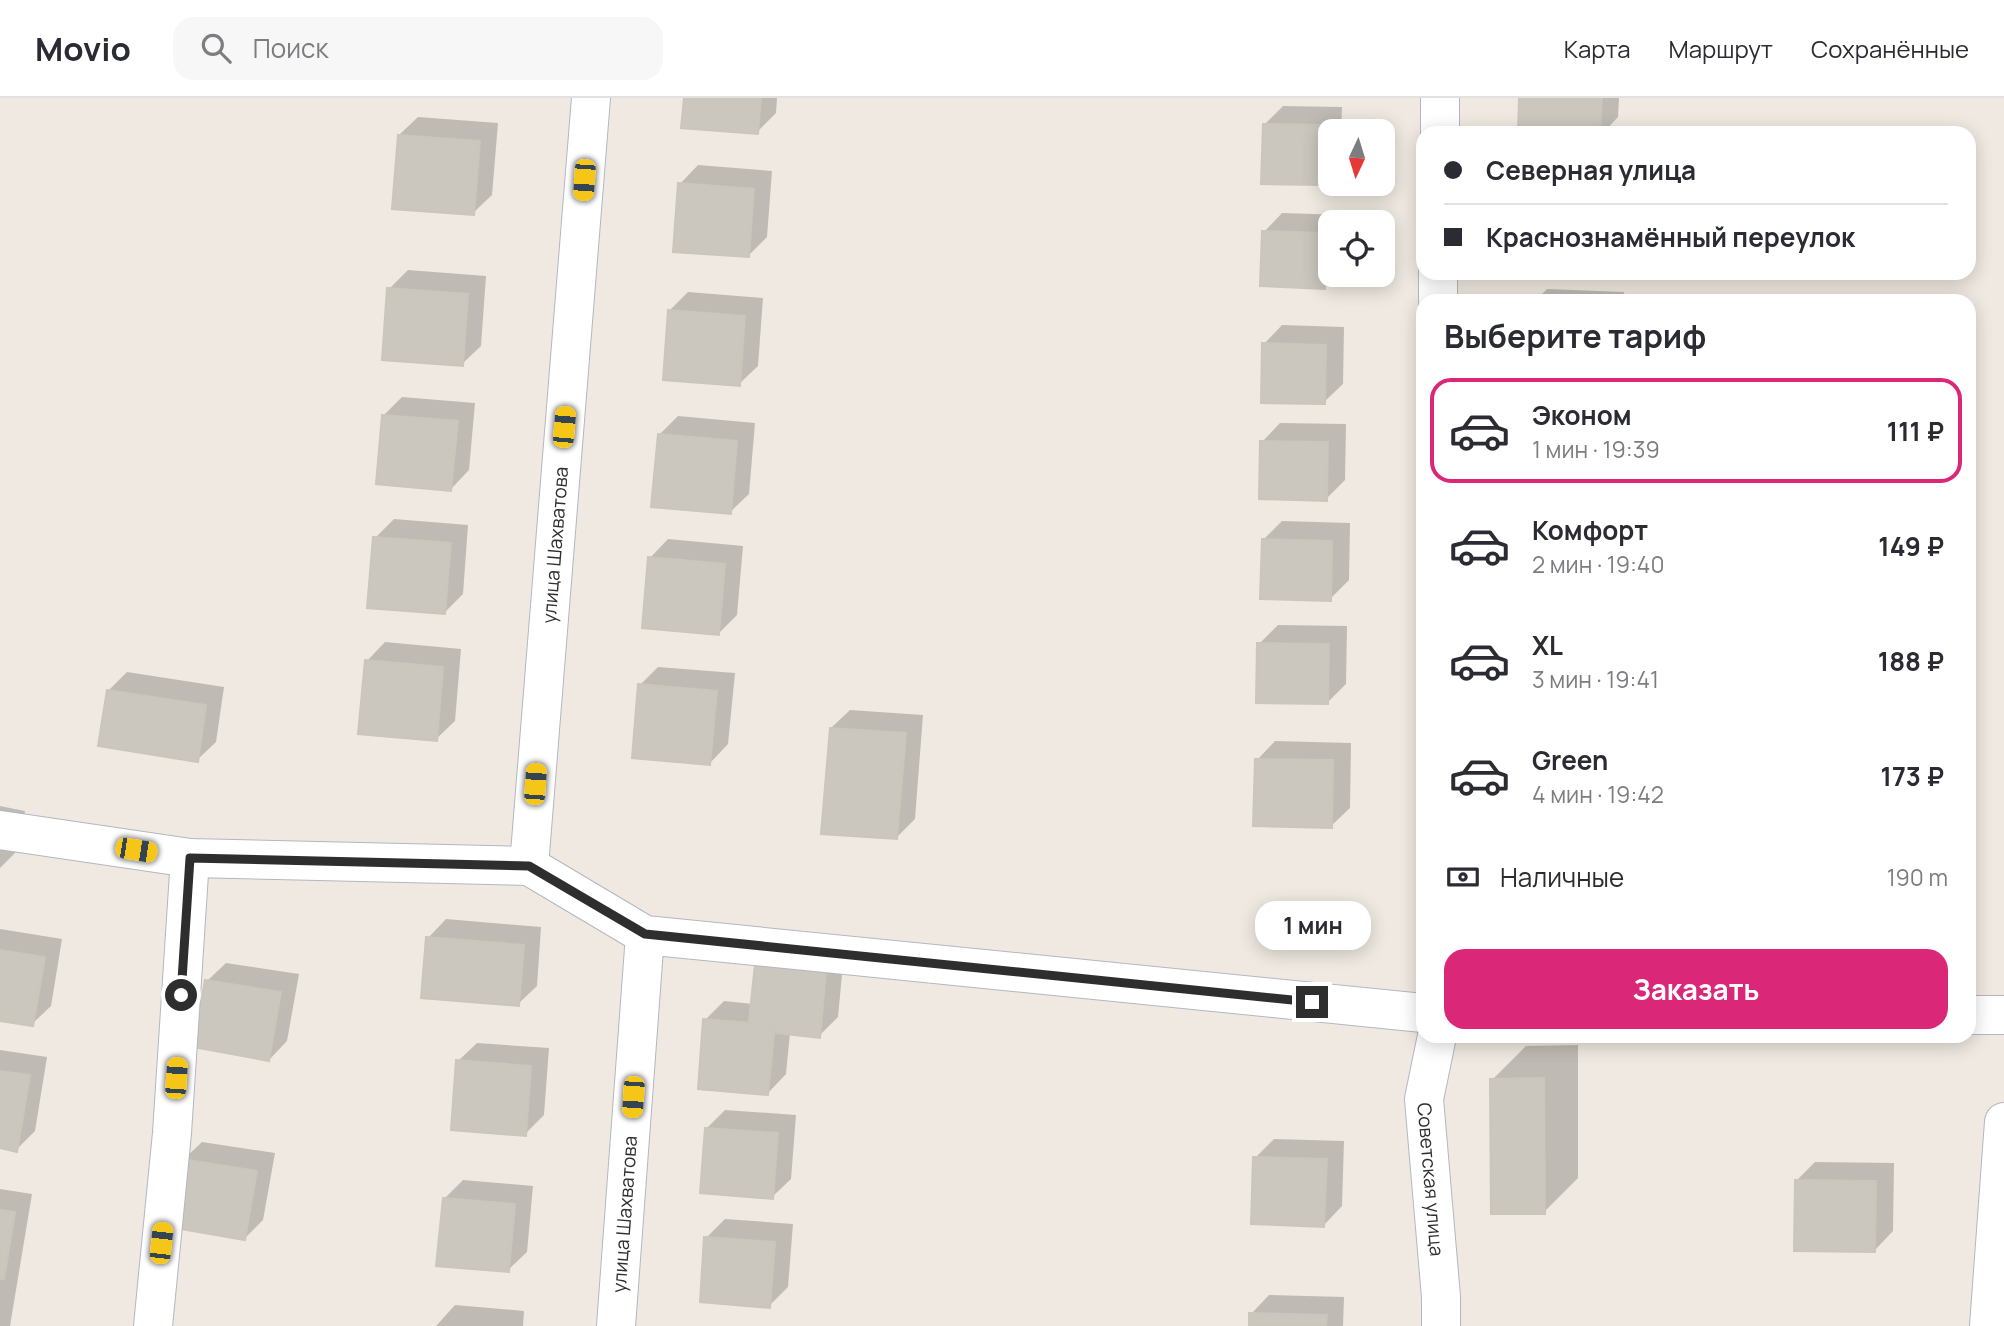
<!DOCTYPE html>
<html lang="ru">
<meta charset="utf-8">
<style>
body{margin:0;font-family:Manrope,sans-serif;background:#f7f7f7;color:#2b2b33;height:100vh;display:flex;flex-direction:column;font-size:26px;white-space:nowrap}
*{box-sizing:border-box;margin:0}
p{font-size:23px;color:#7c7c81}
.icon{flex:none;width:38px;height:38px;fill:none;stroke:currentColor;stroke-width:2;stroke-linecap:round;stroke-linejoin:round}
.map{position:relative;flex:1;overflow:hidden}
.drawer{position:absolute;left:1416px;top:196px;width:560px;height:749px;display:flex;flex-direction:column;background:#fff;border-radius:21px;box-shadow:0 4px 18px #0003}
.drawer>*{flex:none}
.hud{position:absolute;left:1416px;top:28px;width:560px;height:154px;border-radius:21px;box-shadow:0 4px 18px #0003;display:grid;align-content:center;height:154px;padding:0 28px;background:#fff}
.needle{width:46px;rotate:184deg}
.controls{position:absolute;left:1318px;top:21px;display:grid;gap:14px}
.controls a{display:grid;place-items:center;width:77px;height:77px;border-radius:14px;background:#fff;box-shadow:0 4px 18px #0003;font-size:35px}
.end{position:absolute;width:32px;height:32px;margin:-16px;border:9px solid #2e2e2e;background:#fff;box-shadow:0 0 0 4px #fff}
.from{border-radius:50%}
.bubble{position:absolute;height:49px;border-radius:21px;background:#fff;box-shadow:0 4px 18px #0003;font-size:23px;font-weight:700;line-height:49px;text-align:center}
.car{position:absolute;width:21px;height:42px;margin:-21px -10px;border-radius:9px;box-shadow:0 0 5px 2px #0007;background:linear-gradient(#f5c518 24%,#345 0 40%,#f5c518 0 76%,#345 0 86%,#f5c518 0)}
.hud b{display:flex;align-items:center;gap:24px;height:66px;font-size:26px}
.hud b+b{border-top:2px solid #e1e1e2}
.hud i{width:18px;height:18px;background:#2b2b33}
ul{padding:0;list-style:none}
li{display:flex;align-items:center;gap:21px;height:105px;margin:0 14px 10px;padding:0 14px;border:4px solid transparent;border-radius:21px}
li div{flex:1}
li b{display:block;font-size:26px}
li em{font-style:normal;font-weight:700}
li.current{border-color:#db2777}
li>.icon{width:63px;height:63px;stroke-width:1.5}
h2{padding:0 28px;font-size:32px;line-height:84px}
.pay{display:flex;align-items:center;gap:18px;height:77px;padding:0 28px;font-size:26px}
.pay p{margin-inline-start:auto}
.primary-button{display:flex;gap:14px;margin-top:auto;padding:14px 28px}
.primary-button a{flex:1;height:80px;border-radius:21px;background:#db2777;color:#fff;font-size:28px;font-weight:700;line-height:80px;text-align:center}
header{display:flex;align-items:center;gap:42px;box-sizing:border-box;height:98px;padding:0 35px;background:#fff;border-bottom:2px solid #e1e1e2}
header strong{font-size:33px}
nav{display:flex;gap:38px;margin-inline-start:auto;font-size:24px}
.search{width:490px;height:63px;background:#f7f7f7;display:flex;align-items:center;gap:18px;box-sizing:border-box;padding:0 24px;border-radius:21px;color:#7c7c81;font-size:26px}
.map>svg:first-child{display:block}
.shadow{fill:#0003}
.building{fill:#cbc7bf;stroke:#cbc5ba;stroke-width:2}
.lines{fill:none;stroke-linecap:round;stroke-linejoin:round}
.minor-casing{stroke:#b4b7c1;stroke-width:40}
.minor{stroke:#fff;stroke-width:38}
.route{stroke:#2e2e2e;stroke-width:9}
.labels{text-anchor:middle;stroke-width:7;stroke-linejoin:round;paint-order:stroke}
.street-label{font-size:19px;fill:#2e2e2e;stroke:#fff}
</style>
<header>
<strong>Movio</strong>
<div class="search"><svg class="icon" aria-label="search" viewBox="0 0 24 24"><circle cx="10" cy="10" r="6"/><path d="M15 15l6 6"/></svg>Поиск</div>
<nav><a>Карта</a><a>Маршрут</a><a>Сохранённые</a></nav>
</header>
<div class="map">
<svg width="2004" height="1228" viewBox="0 0 2004 1228">
<rect width="100%" height="100%" fill="#efe9e1"/>
<g class="shadow">
<path d="M 686,0 L 777,0 L 776,15 L 757,34 Z"/>
<path d="M 1521,0 L 1619,0 L 1618,19 L 1603,35 L 1520,35 Z"/>
<path d="M 1283,8 L 1342,9 L 1341,33 L 1330,33 L 1330,77 L 1322,85 L 1264,27 Z"/>
<path d="M 418,19 L 498,25 L 492,97 L 473,115 L 399,37 Z"/>
<path d="M 698,67 L 772,73 L 767,139 L 748,158 L 680,86 Z"/>
<path d="M 1282,115 L 1345,117 L 1345,124 L 1330,124 L 1330,177 L 1337,177 L 1324,189 L 1264,134 Z"/>
<path d="M 408,172 L 486,178 L 481,248 L 462,266 L 389,191 Z"/>
<path d="M 1547,191 L 1624,194 L 1623,203 L 1535,203 Z"/>
<path d="M 688,194 L 763,200 L 758,268 L 739,286 L 670,212 Z"/>
<path d="M 1282,227 L 1344,229 L 1343,286 L 1324,304 L 1264,246 Z"/>
<path d="M 402,299 L 475,305 L 469,372 L 451,391 L 383,318 Z"/>
<path d="M 678,318 L 755,325 L 749,396 L 730,414 L 659,337 Z"/>
<path d="M 1280,325 L 1346,326 L 1345,382 L 1326,401 L 1262,344 Z"/>
<path d="M 394,421 L 468,427 L 463,496 L 444,515 L 375,440 Z"/>
<path d="M 1282,423 L 1350,425 L 1349,482 L 1330,501 L 1263,442 Z"/>
<path d="M 668,441 L 743,448 L 737,517 L 719,535 L 650,460 Z"/>
<path d="M 1278,527 L 1347,528 L 1346,586 L 1327,605 L 1259,546 Z"/>
<path d="M 385,544 L 461,551 L 455,623 L 436,641 L 367,563 Z"/>
<path d="M 658,569 L 735,575 L 728,646 L 710,665 L 640,587 Z"/>
<path d="M 127,574 L 224,589 L 216,644 L 197,662 L 109,592 Z"/>
<path d="M 850,612 L 923,617 L 915,721 L 897,739 L 831,630 Z"/>
<path d="M 1275,643 L 1351,645 L 1350,710 L 1331,728 L 1257,662 Z"/>
<path d="M 0,708 L 25,713 L 18,752 L 0,770 Z"/>
<path d="M 446,821 L 541,829 L 537,888 L 518,906 L 428,840 Z"/>
<path d="M 0,831 L 62,841 L 51,908 L 32,926 L 0,921 Z"/>
<path d="M 844,855 L 838,919 L 819,938 L 790,935 L 786,976 L 768,995 L 705,922 L 724,903 L 753,906 Z"/>
<path d="M 226,865 L 299,876 L 287,943 L 269,962 L 207,883 Z"/>
<path d="M 477,945 L 549,950 L 544,1017 L 525,1036 L 458,963 Z"/>
<path d="M 1578,947 L 1578,1080 L 1544,1114 L 1492,982 L 1526,948 Z"/>
<path d="M 0,952 L 47,959 L 35,1033 L 16,1052 L 0,1049 Z"/>
<path d="M 725,1012 L 796,1017 L 791,1081 L 772,1099 L 707,1030 Z"/>
<path d="M 1274,1041 L 1344,1043 L 1342,1108 L 1324,1127 L 1255,1060 Z"/>
<path d="M 202,1044 L 275,1055 L 263,1122 L 245,1140 L 183,1062 Z"/>
<path d="M 1815,1064 L 1894,1065 L 1893,1133 L 1875,1152 L 1796,1083 Z"/>
<path d="M 463,1082 L 533,1088 L 527,1154 L 508,1172 L 445,1100 Z"/>
<path d="M 0,1091 L 32,1096 L 10,1228 L 0,1228 Z"/>
<path d="M 725,1121 L 793,1126 L 788,1189 L 769,1208 L 706,1140 Z"/>
<path d="M 1269,1197 L 1344,1199 L 1343,1228 L 1250,1228 L 1251,1216 Z"/>
<path d="M 455,1207 L 524,1213 L 523,1228 L 436,1228 Z"/>
</g>
<g class="building">
<path d="M 684,0 L 761,0 L 758,36 L 681,30 Z"/>
<path d="M 1519,0 L 1602,0 L 1600,35 L 1518,35 Z"/>
<path d="M 1263,26 L 1324,27 L 1322,87 L 1261,86 Z"/>
<path d="M 398,37 L 480,43 L 474,117 L 392,111 Z"/>
<path d="M 678,85 L 754,91 L 749,159 L 673,154 Z"/>
<path d="M 1262,133 L 1327,135 L 1325,191 L 1260,188 Z"/>
<path d="M 387,190 L 468,196 L 463,268 L 382,262 Z"/>
<path d="M 668,212 L 745,218 L 740,288 L 663,282 Z"/>
<path d="M 1262,245 L 1326,247 L 1325,306 L 1261,305 Z"/>
<path d="M 382,317 L 458,323 L 451,393 L 376,386 Z"/>
<path d="M 658,336 L 737,343 L 731,416 L 651,409 Z"/>
<path d="M 1260,343 L 1328,344 L 1327,403 L 1259,401 Z"/>
<path d="M 373,439 L 451,445 L 445,516 L 367,510 Z"/>
<path d="M 1262,441 L 1332,443 L 1331,503 L 1260,501 Z"/>
<path d="M 648,459 L 725,466 L 719,537 L 642,530 Z"/>
<path d="M 1257,545 L 1329,546 L 1328,606 L 1256,605 Z"/>
<path d="M 365,562 L 443,569 L 437,643 L 358,636 Z"/>
<path d="M 638,586 L 717,593 L 710,667 L 632,660 Z"/>
<path d="M 107,592 L 206,607 L 198,664 L 98,648 Z"/>
<path d="M 830,630 L 906,635 L 897,741 L 821,736 Z"/>
<path d="M 1255,661 L 1333,662 L 1332,730 L 1253,728 Z"/>
<path d="M 426,839 L 524,847 L 519,908 L 421,900 Z"/>
<path d="M 0,852 L 45,859 L 33,928 L 0,923 Z"/>
<path d="M 755,866 L 826,873 L 820,940 L 748,932 Z"/>
<path d="M 205,882 L 281,894 L 269,963 L 193,949 Z"/>
<path d="M 703,921 L 775,927 L 768,997 L 698,991 Z"/>
<path d="M 456,962 L 531,968 L 526,1038 L 451,1032 Z"/>
<path d="M 0,973 L 30,977 L 17,1054 L 0,1050 Z"/>
<path d="M 1544,980 L 1545,1116 L 1491,1116 L 1490,981 Z"/>
<path d="M 705,1030 L 778,1035 L 773,1101 L 700,1095 Z"/>
<path d="M 1253,1059 L 1327,1061 L 1324,1129 L 1251,1126 Z"/>
<path d="M 181,1061 L 257,1073 L 245,1142 L 169,1129 Z"/>
<path d="M 1795,1082 L 1876,1083 L 1875,1154 L 1794,1153 Z"/>
<path d="M 443,1100 L 515,1106 L 509,1174 L 436,1168 Z"/>
<path d="M 0,1112 L 15,1114 L 4,1181 L 0,1181 Z"/>
<path d="M 704,1139 L 775,1144 L 770,1210 L 700,1204 Z"/>
<path d="M 1249,1215 L 1327,1217 L 1326,1228 L 1249,1228 Z"/>
</g>
<g class="lines">
<g class="minor-casing">
<g id="minor">
<path d="M 1440,35 L 1440,0"/>
<path d="M 1438,203 L 1438,175"/>
<path d="M 0,732 L 190,760 L 529,768 L 645,837 L 1423,915"/>
<path id="s1" d="M 529,768 L 591,0"/>
<path d="M 1969,917 L 2004,917"/>
<path id="s2" d="M 1437,938 L 1424,1001 L 1441,1199 L 1441,1228"/>
<path d="M 153,1228 L 172,1035 L 190,760"/>
<path id="s3" d="M 616,1228 L 645,837"/>
<path d="M 1989,1228 L 2004,1024"/>
</g>
</g>
<use href="#minor" class="minor"/>
</g>
<g class="lines">
<path class="route" d="M 181,897 L 190,760 L 529,768 L 645,836 L 1312,904"/>
</g>
<g class="labels">
<g class="street-label">
<text dy="7" stroke="none"><textPath href="#s1" startOffset="322">улица Шахватова</textPath></text>
<text dy="7" stroke="none"><textPath href="#s2" startOffset="145">Советская улица</textPath></text>
<text dy="7" stroke="none"><textPath href="#s3" startOffset="112">улица Шахватова</textPath></text>
</g>
</g>
</svg>
<div class="controls">
<a><svg class="needle" viewBox="-14 -14 28 28"><path d="M0-13l5 13h-10z" fill="#e53935"/><path d="M0 13l5-13h-10z" fill="#7c7c81"/></svg></a>
<a><svg class="icon" aria-label="locate" viewBox="0 0 24 24"><circle cx="12" cy="12" r="6"/><path d="M12 2v4M12 18v4M2 12h4M18 12h4"/></svg></a>
</div>
<i class="end from" style="left:181px;top:897px"></i>
<i class="end" style="left:1312px;top:904px"></i>
<div class="bubble" style="left:1255px;top:803px;width:116px">1 мин</div>
<i class="car" style="left:584px;top:82px;rotate:184deg"></i>
<i class="car" style="left:564px;top:329px;rotate:5deg"></i>
<i class="car" style="left:535px;top:686px;rotate:4deg"></i>
<i class="car" style="left:136px;top:752px;rotate:99deg"></i>
<i class="car" style="left:176px;top:980px;rotate:4deg"></i>
<i class="car" style="left:633px;top:999px;rotate:184deg"></i>
<i class="car" style="left:161px;top:1145px;rotate:6deg"></i>
<div class="hud">
<b><i class="from"></i>Северная улица</b>
<b><i></i>Краснознамённый переулок</b>
</div>
<section class="drawer">
<h2>Выберите тариф</h2>
<ul>
<li class="current"><svg class="icon" aria-label="car" viewBox="0 0 24 24"><path d="M5 17H2v-5l4-1 3-4h7l3 4 3 1v5h-3M9 17h6M6 11h13"/><circle cx="7" cy="17" r="2"/><circle cx="17" cy="17" r="2"/></svg><div><b>Эконом</b><p>1 мин · 19:39</p></div><em>111 ₽</em></li>
<li><svg class="icon" aria-label="car" viewBox="0 0 24 24"><path d="M5 17H2v-5l4-1 3-4h7l3 4 3 1v5h-3M9 17h6M6 11h13"/><circle cx="7" cy="17" r="2"/><circle cx="17" cy="17" r="2"/></svg><div><b>Комфорт</b><p>2 мин · 19:40</p></div><em>149 ₽</em></li>
<li><svg class="icon" aria-label="car" viewBox="0 0 24 24"><path d="M5 17H2v-5l4-1 3-4h7l3 4 3 1v5h-3M9 17h6M6 11h13"/><circle cx="7" cy="17" r="2"/><circle cx="17" cy="17" r="2"/></svg><div><b>XL</b><p>3 мин · 19:41</p></div><em>188 ₽</em></li>
<li><svg class="icon" aria-label="car" viewBox="0 0 24 24"><path d="M5 17H2v-5l4-1 3-4h7l3 4 3 1v5h-3M9 17h6M6 11h13"/><circle cx="7" cy="17" r="2"/><circle cx="17" cy="17" r="2"/></svg><div><b>Green</b><p>4 мин · 19:42</p></div><em>173 ₽</em></li>
</ul>
<div class="pay"><svg class="icon" aria-label="cash" viewBox="0 0 24 24"><path d="M3 7h18v10H3z"/><circle cx="12" cy="12" r="2"/></svg>Наличные<p>190 m</p></div>
<div class="primary-button"><a>Заказать</a></div>
</section>
</div>
